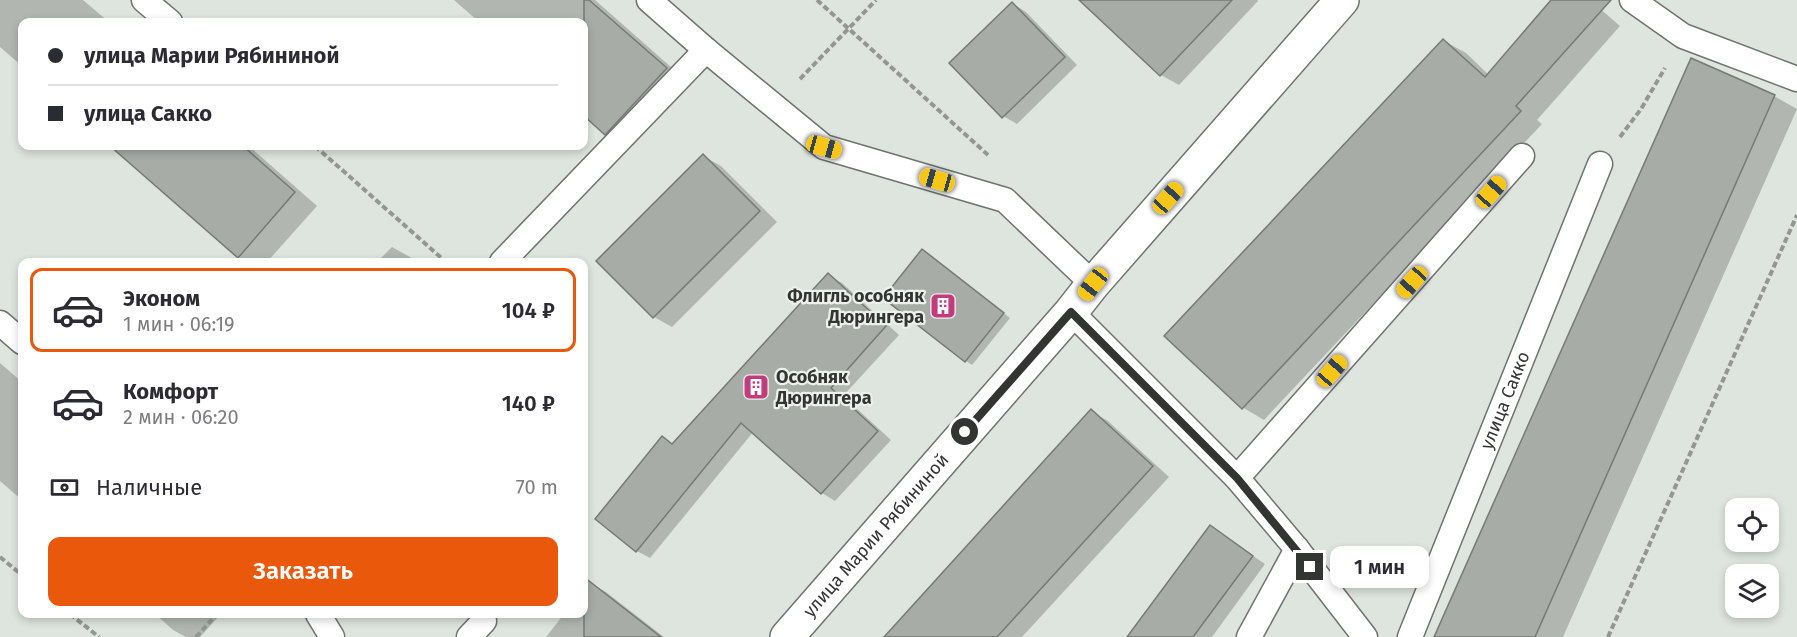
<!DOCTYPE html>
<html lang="ru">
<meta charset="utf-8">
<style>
body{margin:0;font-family:"Fira Sans",sans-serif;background:#f7f7f7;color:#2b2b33;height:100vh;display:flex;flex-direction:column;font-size:22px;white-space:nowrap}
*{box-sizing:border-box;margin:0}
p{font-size:20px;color:#7c7c81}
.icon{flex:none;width:33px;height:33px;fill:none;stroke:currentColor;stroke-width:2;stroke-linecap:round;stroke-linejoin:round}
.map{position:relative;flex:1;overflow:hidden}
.sheet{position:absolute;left:18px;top:258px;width:570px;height:360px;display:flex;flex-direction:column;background:#fff;border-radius:12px;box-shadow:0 3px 9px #0003}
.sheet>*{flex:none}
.hud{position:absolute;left:18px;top:18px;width:570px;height:132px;border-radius:12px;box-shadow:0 3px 9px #0003;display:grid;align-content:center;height:132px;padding:0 30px;background:#fff}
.fabs{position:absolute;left:1725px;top:498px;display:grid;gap:12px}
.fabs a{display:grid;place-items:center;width:54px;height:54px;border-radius:12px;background:#fff;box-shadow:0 3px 9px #0003;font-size:30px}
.end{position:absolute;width:27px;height:27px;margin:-14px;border:8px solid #333533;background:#fff;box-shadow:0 0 0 3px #fff}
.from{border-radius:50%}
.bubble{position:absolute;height:42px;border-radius:12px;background:#fff;box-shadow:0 3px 9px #0003;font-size:20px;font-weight:600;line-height:42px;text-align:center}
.car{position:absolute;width:18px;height:36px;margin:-18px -9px;border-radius:8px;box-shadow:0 0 4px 2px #0007;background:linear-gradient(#f5c518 24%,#345 0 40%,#f5c518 0 76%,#345 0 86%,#f5c518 0)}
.hud b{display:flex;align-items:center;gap:21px;height:57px;font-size:22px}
.hud b+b{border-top:2px solid #e1e1e2}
.hud i{width:15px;height:15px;background:#2b2b33}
ul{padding:10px 0 0;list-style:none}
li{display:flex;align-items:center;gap:18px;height:84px;margin:0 12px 9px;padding:0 18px;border:3px solid transparent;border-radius:12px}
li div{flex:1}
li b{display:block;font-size:22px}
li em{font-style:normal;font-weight:600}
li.current{border-color:#ea580c}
li>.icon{width:54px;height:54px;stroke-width:1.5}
.pay{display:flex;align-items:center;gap:15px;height:66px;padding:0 30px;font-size:22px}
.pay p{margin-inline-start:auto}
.primary-button{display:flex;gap:12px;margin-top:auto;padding:12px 30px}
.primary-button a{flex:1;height:69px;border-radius:12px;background:#ea580c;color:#fff;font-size:24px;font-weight:600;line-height:69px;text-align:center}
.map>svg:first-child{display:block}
.shadow{fill:#0003}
.building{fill:#a7aca7;stroke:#767a75;stroke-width:1.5}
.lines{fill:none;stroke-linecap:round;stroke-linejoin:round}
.service-casing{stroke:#6e736e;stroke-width:27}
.tertiary-casing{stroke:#6e736e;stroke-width:36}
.path{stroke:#929792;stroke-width:4;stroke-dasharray:6 3;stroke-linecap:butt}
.service{stroke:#fff;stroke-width:24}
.tertiary{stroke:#fff;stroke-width:33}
.route{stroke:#333533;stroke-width:8}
.labels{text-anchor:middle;stroke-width:4.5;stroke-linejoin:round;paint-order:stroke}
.poi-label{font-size:18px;font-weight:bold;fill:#333533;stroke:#ecf1eb;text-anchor:end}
.street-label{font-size:18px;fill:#333533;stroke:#ecf1eb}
</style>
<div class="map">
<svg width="1797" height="637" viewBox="0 0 1797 637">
<rect width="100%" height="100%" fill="#dee4de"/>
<g class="shadow">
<path d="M 0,0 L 83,0 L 109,22 L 22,22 L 22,66 L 0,47 Z"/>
<path d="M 454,0 L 595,0 L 688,82 L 628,147 L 605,134 L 584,114 L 584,22 L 479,22 Z"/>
<path d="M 1091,0 L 1257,0 L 1258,1 L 1179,85 L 1161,75 Z"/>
<path d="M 1554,0 L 1590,0 L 1620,26 L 1537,120 L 1542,124 L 1264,420 L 1242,407 L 1444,41 L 1466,53 L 1489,75 Z"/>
<path d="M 1013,4 L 1026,12 L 1077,65 L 1017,124 L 1003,116 Z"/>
<path d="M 1774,96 L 1797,109 L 1563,637 L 1436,637 Z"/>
<path d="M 112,146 L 249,146 L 317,206 L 267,262 L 249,262 L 239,257 Z"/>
<path d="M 703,156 L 721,166 L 777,222 L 672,327 L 654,317 Z"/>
<path d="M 392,247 L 410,257 L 415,262 L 377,262 Z"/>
<path d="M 929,255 L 1010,318 L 972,365 L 966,361 Z"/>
<path d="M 828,275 L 842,283 L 899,335 L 843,396 L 891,440 L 835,501 L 822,493 L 754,431 L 650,558 L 637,551 L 663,438 L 674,445 Z"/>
<path d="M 0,363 L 22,382 L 22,500 L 0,481 Z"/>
<path d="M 1091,411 L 1108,421 L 1169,477 L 1022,637 L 886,637 Z"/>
<path d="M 1210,527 L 1265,564 L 1212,637 L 1129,637 Z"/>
<path d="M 588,582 L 606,592 L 664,637 L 546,637 L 564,614 L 584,614 L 584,588 Z"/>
<path d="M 155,614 L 221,614 L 200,637 L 186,637 L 173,630 Z"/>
</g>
<g class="building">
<path d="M 584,0 L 589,0 L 667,68 L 605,135 L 584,116 Z"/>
<path d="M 1079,0 L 1232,0 L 1160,76 Z"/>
<path d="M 1551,0 L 1611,0 L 1516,106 L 1521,111 L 1242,409 L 1164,336 L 1443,39 L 1485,77 Z"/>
<path d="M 1012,2 L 1065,57 L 1002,118 L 949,63 Z"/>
<path d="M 1691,58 L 1775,95 L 1535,637 L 1434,637 Z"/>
<path d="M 110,146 L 243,146 L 295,192 L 238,258 Z"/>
<path d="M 703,154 L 760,211 L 653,318 L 596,261 Z"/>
<path d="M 922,249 L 1004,313 L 965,362 L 883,298 Z"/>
<path d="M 828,273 L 886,326 L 831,388 L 878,431 L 821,494 L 741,423 L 636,552 L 595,519 L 662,436 L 672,444 Z"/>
<path d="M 1091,409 L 1153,466 L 997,637 L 884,637 Z"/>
<path d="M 1210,525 L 1253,556 L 1193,637 L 1127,637 Z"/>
<path d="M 584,577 L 661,637 L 584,637 Z"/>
</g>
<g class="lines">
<g class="service-casing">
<g id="service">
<path d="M 144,0 L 170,22"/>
<path d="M 649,0 L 706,50 L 824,147 L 1005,200 L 1093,284"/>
<path d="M 1632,0 L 1683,36 L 1797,79"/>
<path d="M 502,262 L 706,50"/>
<path d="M 1071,312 L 1237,478 L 1297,549 L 1365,637"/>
<path d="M 0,323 L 22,342"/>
<path d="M 1237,478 L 1522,156"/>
<path d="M 318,614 L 332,637"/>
<path d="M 469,637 L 484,621"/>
<path d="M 1249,637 L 1297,549"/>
<path id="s1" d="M 1410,637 L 1600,164"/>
</g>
</g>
<g class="tertiary-casing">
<g id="tertiary">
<path id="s2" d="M 787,637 L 1071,312 L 1093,284 L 1342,0"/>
</g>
</g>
<g class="path">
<path d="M 817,0 L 988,155"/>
<path d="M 800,79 L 876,0"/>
<path d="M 1620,137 L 1641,109 L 1665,68"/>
<path d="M 315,146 L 446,262"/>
<path d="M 0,557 L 22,575"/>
<path d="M 70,614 L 99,637"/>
<path d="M 196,637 L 217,614"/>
<path d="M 1608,637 L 1797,215"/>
</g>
<use href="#service" class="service"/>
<use href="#tertiary" class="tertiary"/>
</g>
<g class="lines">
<path class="route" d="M 965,432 L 1071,312 L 1237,478 L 1310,567"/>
</g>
<defs>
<g id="building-square" transform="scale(1.35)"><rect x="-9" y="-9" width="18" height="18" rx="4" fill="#c23c7d" stroke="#ecf1eb"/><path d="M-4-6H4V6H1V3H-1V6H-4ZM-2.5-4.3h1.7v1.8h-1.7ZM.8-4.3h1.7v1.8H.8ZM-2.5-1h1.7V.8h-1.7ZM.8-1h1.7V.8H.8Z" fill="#fff"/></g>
</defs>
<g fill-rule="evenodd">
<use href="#building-square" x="943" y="306"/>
<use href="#building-square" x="756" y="387"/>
</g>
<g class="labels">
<g class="poi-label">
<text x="924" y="302">Флигль особняк<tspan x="924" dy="21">Дюрингера</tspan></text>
<text x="776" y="383" text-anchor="start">Особняк<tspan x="776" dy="21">Дюрингера</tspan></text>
</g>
<g class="street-label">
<text dy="6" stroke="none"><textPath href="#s1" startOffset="255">улица Сакко</textPath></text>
<text dy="6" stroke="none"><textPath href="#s2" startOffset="135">улица Марии Рябининой</textPath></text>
</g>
</g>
</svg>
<div class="fabs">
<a><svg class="icon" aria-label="locate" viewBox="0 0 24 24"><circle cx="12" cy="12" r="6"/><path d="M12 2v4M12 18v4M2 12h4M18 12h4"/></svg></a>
<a><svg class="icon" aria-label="layers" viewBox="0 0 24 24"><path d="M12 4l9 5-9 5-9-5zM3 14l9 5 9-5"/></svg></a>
</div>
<i class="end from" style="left:965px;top:432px"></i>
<i class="end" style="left:1310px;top:567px"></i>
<div class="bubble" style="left:1330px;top:546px;width:99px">1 мин</div>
<i class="car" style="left:824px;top:147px;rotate:106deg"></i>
<i class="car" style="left:937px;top:180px;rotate:286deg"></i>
<i class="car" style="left:1491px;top:192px;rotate:41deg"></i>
<i class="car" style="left:1168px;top:198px;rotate:42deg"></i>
<i class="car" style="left:1412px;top:282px;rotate:222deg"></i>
<i class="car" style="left:1093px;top:284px;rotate:218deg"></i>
<i class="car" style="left:1332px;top:371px;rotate:41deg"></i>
<div class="hud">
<b><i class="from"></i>улица Марии Рябининой</b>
<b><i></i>улица Сакко</b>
</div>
<section class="sheet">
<ul>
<li class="current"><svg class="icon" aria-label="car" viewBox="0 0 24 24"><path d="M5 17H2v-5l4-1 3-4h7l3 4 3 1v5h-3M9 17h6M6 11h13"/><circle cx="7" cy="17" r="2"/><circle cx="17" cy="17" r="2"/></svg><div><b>Эконом</b><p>1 мин · 06:19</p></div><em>104 ₽</em></li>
<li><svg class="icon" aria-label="car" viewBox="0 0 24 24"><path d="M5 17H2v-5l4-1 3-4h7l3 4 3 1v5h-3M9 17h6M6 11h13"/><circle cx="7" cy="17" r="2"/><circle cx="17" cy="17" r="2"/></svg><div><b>Комфорт</b><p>2 мин · 06:20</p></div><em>140 ₽</em></li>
</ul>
<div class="pay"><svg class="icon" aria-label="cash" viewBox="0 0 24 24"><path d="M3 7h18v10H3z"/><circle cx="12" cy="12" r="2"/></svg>Наличные<p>70 m</p></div>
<div class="primary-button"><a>Заказать</a></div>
</section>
</div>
